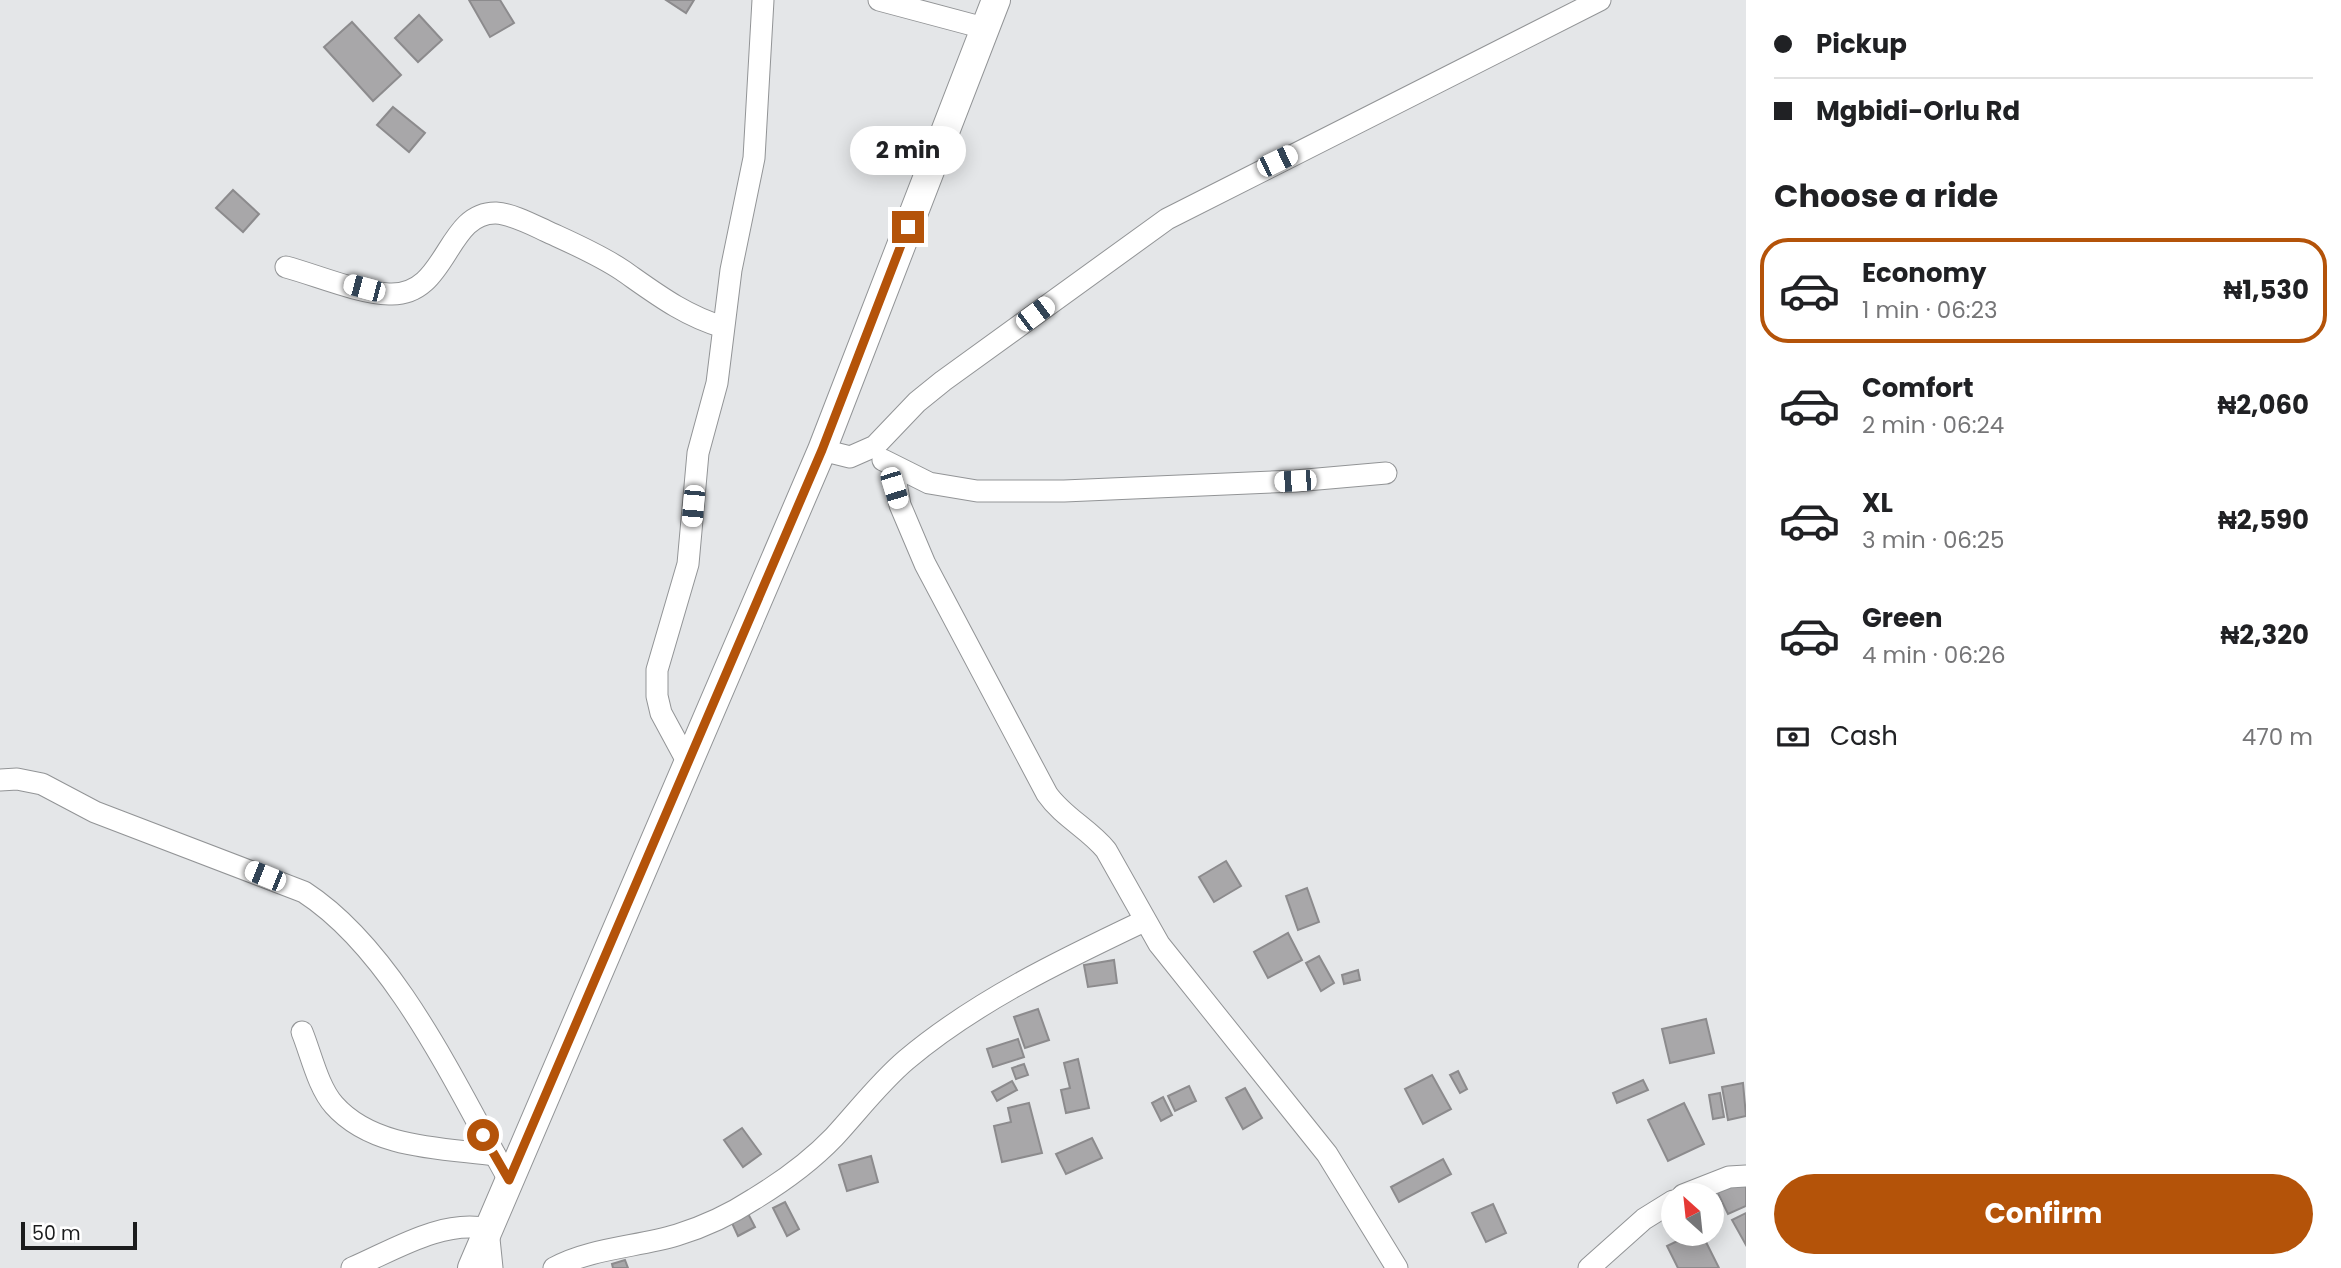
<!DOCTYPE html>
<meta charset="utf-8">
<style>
body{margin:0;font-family:Poppins,sans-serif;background:#f6f6f6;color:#202124;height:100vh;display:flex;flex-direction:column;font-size:26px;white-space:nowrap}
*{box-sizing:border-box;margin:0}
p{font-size:23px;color:#757577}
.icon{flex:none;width:38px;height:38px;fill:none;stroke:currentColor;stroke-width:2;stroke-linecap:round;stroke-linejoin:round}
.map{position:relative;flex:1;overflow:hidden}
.sheet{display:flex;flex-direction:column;background:#fff;width:595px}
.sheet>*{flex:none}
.banner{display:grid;align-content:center;height:154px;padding:0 28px;background:#fff}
.needle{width:46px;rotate:333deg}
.tools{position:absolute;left:1661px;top:1183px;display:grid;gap:14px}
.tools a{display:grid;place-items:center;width:63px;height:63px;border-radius:50%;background:#fff;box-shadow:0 4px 18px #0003;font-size:35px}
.scale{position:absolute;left:21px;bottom:18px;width:116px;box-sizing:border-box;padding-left:7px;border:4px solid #1b1c1d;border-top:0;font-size:19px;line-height:24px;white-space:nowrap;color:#1b1c1d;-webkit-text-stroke:5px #fff;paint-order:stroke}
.end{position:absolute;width:32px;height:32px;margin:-16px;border:9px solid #b45309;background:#fff;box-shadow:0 0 0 4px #fff}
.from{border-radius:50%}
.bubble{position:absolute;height:49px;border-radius:24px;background:#fff;box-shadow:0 4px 18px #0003;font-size:23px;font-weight:700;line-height:49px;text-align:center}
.car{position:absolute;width:21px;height:42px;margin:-21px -10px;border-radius:9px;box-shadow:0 0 5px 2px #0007;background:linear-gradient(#fff 24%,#345 0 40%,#fff 0 76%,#345 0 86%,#fff 0)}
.banner b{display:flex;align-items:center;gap:24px;height:66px;font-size:26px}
.banner b+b{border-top:2px solid #e0e0e0}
.banner i{width:18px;height:18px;background:#202124}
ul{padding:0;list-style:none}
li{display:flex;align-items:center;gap:21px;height:105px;margin:0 14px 10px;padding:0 14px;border:4px solid transparent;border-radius:28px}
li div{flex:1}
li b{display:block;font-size:26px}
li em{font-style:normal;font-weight:700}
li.on{border-color:#b45309}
li>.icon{width:63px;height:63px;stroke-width:1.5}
h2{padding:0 28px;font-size:32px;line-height:84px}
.pay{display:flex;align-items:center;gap:18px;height:77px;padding:0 28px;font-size:26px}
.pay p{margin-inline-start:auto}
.action{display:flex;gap:14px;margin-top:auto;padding:14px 28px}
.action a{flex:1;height:80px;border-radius:42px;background:#b45309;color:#fff;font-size:28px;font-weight:700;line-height:80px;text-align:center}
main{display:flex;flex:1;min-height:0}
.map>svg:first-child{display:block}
.building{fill:#a8a7a9;stroke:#8c8b8d;stroke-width:2}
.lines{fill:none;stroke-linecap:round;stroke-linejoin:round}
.minor-casing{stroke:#929496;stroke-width:23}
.major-casing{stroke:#929496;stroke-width:30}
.minor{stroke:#fff;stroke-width:21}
.major{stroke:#fff;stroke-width:28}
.route{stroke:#b45309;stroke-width:9}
</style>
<main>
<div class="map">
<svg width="1746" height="1268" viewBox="0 0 1746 1268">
<rect width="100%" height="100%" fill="#e4e6e8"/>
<g class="building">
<path d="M 469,0 L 500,0 L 514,23 L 490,37 Z"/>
<path d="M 666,0 L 694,0 L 686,13 Z"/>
<path d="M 419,15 L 442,40 L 418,62 L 395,38 Z"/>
<path d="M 352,22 L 401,75 L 373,101 L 324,47 Z"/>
<path d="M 393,107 L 425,133 L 409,152 L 377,125 Z"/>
<path d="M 233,190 L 259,214 L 243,232 L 216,208 Z"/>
<path d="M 1226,861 L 1241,886 L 1214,902 L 1199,877 Z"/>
<path d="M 1307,888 L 1319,922 L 1298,930 L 1286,896 Z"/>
<path d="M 1288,933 L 1302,960 L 1268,978 L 1254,952 Z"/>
<path d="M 1319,956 L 1334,983 L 1321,991 L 1306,963 Z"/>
<path d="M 1114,960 L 1117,983 L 1088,987 L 1084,965 Z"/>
<path d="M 1358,970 L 1360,980 L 1344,984 L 1342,975 Z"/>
<path d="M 1038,1009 L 1049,1040 L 1025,1048 L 1014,1017 Z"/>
<path d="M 1706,1019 L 1714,1053 L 1670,1063 L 1662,1029 Z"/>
<path d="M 1018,1039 L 1024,1057 L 993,1067 L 987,1049 Z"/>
<path d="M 1078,1059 L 1089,1108 L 1066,1113 L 1061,1090 L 1070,1088 L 1064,1063 Z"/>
<path d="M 1024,1064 L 1028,1075 L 1016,1079 L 1012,1068 Z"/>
<path d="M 1458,1071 L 1467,1089 L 1460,1093 L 1450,1075 Z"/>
<path d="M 1432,1075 L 1451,1109 L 1423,1124 L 1405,1089 Z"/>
<path d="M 1643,1080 L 1648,1090 L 1617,1103 L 1613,1093 Z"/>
<path d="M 1012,1081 L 1017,1090 L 997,1101 L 992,1092 Z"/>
<path d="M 1743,1083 L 1746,1116 L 1728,1120 L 1722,1087 Z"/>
<path d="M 1189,1086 L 1196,1101 L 1175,1111 L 1168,1096 Z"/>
<path d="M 1245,1088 L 1262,1118 L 1243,1129 L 1226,1098 Z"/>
<path d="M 1720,1093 L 1724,1117 L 1713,1119 L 1709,1095 Z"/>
<path d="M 1163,1097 L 1172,1115 L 1161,1121 L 1152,1103 Z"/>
<path d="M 1029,1103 L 1042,1153 L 1002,1162 L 994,1126 L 1011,1122 L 1008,1108 Z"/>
<path d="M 1684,1103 L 1704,1144 L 1668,1161 L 1648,1120 Z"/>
<path d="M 742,1128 L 761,1154 L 743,1167 L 724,1140 Z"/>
<path d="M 1092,1138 L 1102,1158 L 1066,1174 L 1056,1154 Z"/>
<path d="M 871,1156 L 878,1182 L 847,1191 L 839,1165 Z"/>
<path d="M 1443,1159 L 1451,1174 L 1399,1202 L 1391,1187 Z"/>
<path d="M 1746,1168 L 1746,1206 L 1728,1214 L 1713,1183 Z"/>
<path d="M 741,1200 L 755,1227 L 738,1236 L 725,1208 Z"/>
<path d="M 785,1202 L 799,1229 L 787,1236 L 773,1208 Z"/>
<path d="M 1493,1204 L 1506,1233 L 1486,1242 L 1472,1213 Z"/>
<path d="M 1746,1213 L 1746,1245 L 1732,1220 Z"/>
<path d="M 1692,1234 L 1702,1234 L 1719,1268 L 1678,1268 L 1667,1246 Z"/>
<path d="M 625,1260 L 628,1268 L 613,1268 L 612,1264 Z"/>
</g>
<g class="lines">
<g class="minor-casing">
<g id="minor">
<path d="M 879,0 L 984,28"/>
<path d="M 286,267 C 316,275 358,293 389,294 C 448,297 445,212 496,213 C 512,214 531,224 546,231 C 572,243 598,254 622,270 C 655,293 683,315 723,327"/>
<path d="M 822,450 L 850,457 L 875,446 L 917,402 L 943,381 L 1167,219 L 1600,0"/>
<path d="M 883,460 L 929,483 L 977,491 L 1064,491 L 1295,481 L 1386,473"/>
<path d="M 893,467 L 900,505 L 925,564 L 1047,794 C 1063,817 1089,829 1106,850 L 1159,944 L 1327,1154 L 1397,1268"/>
<path d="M 688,763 L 661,713 L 657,696 L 657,670 L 688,564 L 698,453 L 717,383 L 731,270 L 754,158 L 763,0"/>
<path d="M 0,780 L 17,779 L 42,784 L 95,812 L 304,892 C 395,951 456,1086 509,1180"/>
<path d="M 302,1032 C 311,1054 318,1087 334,1105 C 373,1149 442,1148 495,1155"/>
<path d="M 1683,1195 L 1729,1177 L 1746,1176"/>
<path d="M 352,1268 C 394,1250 442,1219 488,1229 L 492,1268"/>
<path d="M 554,1268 C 591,1248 637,1247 677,1235 C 703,1227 731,1214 754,1199 C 782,1182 811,1161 834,1137 C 858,1111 879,1083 906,1060 C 976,1001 1062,960 1144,921"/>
<path d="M 1589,1268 L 1644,1219 L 1673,1201"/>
</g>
</g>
<g class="major-casing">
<path id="major" d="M 472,1268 L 822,450 L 996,0"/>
</g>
<use href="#minor" class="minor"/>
<use href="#major" class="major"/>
</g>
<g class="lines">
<path class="route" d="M 483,1135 L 509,1180 L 822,450 L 908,227"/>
</g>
</svg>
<div class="tools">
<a><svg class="needle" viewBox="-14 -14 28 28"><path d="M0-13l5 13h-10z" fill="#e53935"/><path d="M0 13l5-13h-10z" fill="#757577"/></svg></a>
</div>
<div class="scale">50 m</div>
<i class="end from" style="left:483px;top:1135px"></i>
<i class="end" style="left:908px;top:227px"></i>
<div class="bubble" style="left:850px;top:126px;width:116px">2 min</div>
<i class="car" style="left:1277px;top:161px;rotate:64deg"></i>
<i class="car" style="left:364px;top:288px;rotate:285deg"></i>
<i class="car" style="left:1035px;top:314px;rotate:53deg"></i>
<i class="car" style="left:1295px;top:481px;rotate:267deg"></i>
<i class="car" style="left:894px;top:488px;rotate:163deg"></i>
<i class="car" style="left:693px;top:506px;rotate:185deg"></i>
<i class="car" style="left:265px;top:876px;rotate:292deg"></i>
</div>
<section class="sheet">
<div class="banner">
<b><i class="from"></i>Pickup</b>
<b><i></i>Mgbidi-Orlu Rd</b>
</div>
<h2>Choose a ride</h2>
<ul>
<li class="on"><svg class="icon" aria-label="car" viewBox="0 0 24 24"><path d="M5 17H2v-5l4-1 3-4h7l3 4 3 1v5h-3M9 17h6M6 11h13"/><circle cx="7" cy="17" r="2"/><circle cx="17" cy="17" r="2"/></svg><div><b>Economy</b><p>1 min · 06:23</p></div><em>₦1,530</em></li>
<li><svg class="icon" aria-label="car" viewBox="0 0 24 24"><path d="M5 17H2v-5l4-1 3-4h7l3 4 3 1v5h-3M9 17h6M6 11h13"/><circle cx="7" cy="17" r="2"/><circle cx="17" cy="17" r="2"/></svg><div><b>Comfort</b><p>2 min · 06:24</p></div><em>₦2,060</em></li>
<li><svg class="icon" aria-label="car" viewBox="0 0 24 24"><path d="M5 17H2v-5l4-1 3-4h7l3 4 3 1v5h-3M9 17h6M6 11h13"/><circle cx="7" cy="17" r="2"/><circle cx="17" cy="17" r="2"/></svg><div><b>XL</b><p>3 min · 06:25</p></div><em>₦2,590</em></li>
<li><svg class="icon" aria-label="car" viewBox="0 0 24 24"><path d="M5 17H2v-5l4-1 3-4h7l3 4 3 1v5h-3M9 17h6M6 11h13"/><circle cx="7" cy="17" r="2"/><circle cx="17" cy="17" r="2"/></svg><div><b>Green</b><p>4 min · 06:26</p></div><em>₦2,320</em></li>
</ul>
<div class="pay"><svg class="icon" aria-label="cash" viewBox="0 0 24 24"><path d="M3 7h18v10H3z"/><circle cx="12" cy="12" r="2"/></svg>Cash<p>470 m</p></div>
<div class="action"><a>Confirm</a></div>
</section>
</main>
